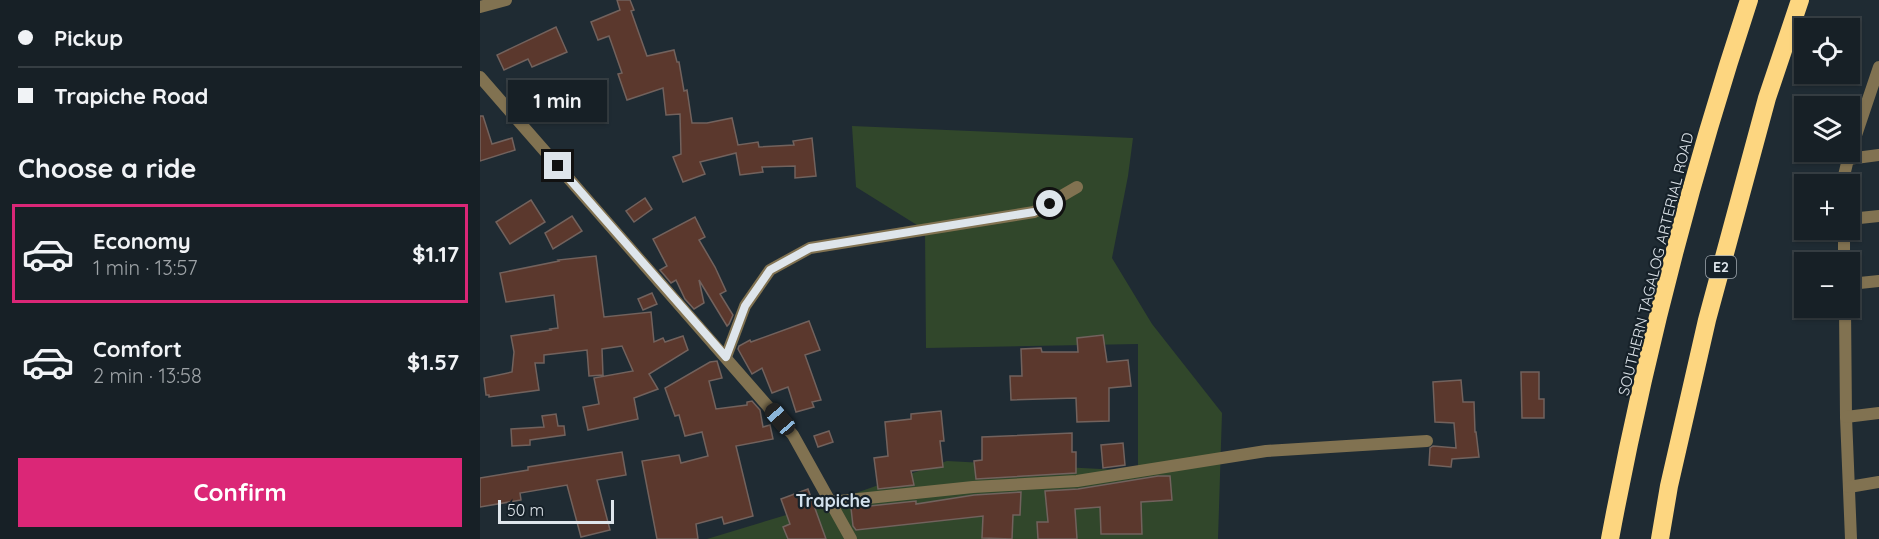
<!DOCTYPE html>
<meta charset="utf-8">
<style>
body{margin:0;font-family:Quicksand,sans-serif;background:#242d32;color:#f1f3f6;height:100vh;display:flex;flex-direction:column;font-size:22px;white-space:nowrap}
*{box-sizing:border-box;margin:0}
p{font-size:20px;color:#9ea3a7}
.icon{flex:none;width:33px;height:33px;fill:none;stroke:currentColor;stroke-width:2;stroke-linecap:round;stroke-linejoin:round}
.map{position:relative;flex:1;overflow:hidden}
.details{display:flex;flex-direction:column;background:#172026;width:480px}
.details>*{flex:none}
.guide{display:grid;align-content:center;height:132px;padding:0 18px;background:#172026}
.controls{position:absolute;left:1314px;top:18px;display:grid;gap:12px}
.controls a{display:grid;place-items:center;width:66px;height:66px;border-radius:0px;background:#172026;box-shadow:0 2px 4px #0004,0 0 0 2px #363e43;font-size:30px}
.scale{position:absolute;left:18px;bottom:15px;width:116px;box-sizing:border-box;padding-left:6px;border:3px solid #dee5eb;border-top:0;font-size:16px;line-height:21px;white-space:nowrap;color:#dee5eb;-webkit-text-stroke:4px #162129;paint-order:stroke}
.end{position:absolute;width:27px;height:27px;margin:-14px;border:8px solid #dee5eb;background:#111;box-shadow:0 0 0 3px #111}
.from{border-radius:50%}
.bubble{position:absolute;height:42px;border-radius:0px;background:#172026;box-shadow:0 2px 4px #0004,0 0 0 2px #363e43;font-size:20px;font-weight:700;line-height:42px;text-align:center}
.car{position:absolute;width:18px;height:36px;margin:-18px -9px;border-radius:8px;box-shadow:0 0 4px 2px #0007;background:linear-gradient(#222 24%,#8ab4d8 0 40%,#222 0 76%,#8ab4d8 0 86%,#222 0)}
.guide b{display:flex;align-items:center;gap:21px;height:57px;font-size:22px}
.guide b+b{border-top:2px solid #363e43}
.guide i{width:15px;height:15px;background:#f1f3f6}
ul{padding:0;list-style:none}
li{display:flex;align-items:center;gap:18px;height:99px;margin:0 12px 9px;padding:0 6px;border:3px solid transparent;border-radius:0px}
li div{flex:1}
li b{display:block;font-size:22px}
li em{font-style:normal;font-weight:700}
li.selected{border-color:#db2777}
li>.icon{width:54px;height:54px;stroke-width:1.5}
h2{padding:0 18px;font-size:27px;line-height:72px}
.cta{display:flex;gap:12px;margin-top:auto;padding:12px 18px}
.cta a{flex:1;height:69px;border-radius:0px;background:#db2777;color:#fff;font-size:24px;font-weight:700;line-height:69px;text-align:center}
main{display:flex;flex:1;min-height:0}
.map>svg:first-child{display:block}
.green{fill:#31472b}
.building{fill:#5b382d;stroke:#72625d;stroke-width:1.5}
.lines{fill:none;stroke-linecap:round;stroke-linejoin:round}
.minor{stroke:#817251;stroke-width:12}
.tertiary{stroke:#817251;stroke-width:12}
.motorway{stroke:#fdd680;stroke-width:18}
.route{stroke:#dee5eb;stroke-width:8}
.labels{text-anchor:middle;stroke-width:4.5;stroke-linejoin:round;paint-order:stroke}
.shield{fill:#162129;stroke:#a2aab1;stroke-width:1.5}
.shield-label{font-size:14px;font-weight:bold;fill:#dee5eb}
.street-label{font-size:15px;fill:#dee5eb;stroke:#162129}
.quarter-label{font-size:18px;font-weight:bold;fill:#d3e1ed;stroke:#162129}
</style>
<main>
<section class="details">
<div class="guide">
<b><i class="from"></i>Pickup</b>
<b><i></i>Trapiche Road</b>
</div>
<h2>Choose a ride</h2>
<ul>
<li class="selected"><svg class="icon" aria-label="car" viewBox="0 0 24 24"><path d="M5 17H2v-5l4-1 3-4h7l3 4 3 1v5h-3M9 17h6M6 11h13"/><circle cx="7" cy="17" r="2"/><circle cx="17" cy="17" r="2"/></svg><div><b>Economy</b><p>1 min · 13:57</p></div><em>$1.17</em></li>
<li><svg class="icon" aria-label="car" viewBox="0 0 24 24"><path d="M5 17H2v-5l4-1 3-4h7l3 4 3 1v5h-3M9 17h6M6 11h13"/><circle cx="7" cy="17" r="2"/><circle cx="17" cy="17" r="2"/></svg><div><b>Comfort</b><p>2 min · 13:58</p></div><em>$1.57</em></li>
</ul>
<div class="cta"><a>Confirm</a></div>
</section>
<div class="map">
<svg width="1399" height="539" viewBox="0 0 1399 539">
<rect width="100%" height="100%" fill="#1f2b33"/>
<path class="green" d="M 372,126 L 653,138 L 648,176 L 632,258 L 672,324 L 742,413 L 738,539 L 227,539 L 356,500 L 467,461 L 658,471 L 658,344 L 446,348 L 445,230 L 376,187 Z"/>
<g class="building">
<path d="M 137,0 L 150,0 L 154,10 L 151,11 L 167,56 L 194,50 L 197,62 L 199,62 L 204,91 L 207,90 L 212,123 L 227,123 L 252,118 L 258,145 L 278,142 L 279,147 L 314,145 L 313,141 L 332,138 L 336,176 L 315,178 L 315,166 L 282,167 L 283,172 L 260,175 L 256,153 L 220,162 L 225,174 L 203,182 L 193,157 L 201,154 L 200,114 L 186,115 L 183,88 L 147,100 L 138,74 L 142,73 L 129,36 L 118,40 L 111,22 L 140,10 Z"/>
<path d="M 76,27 L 87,52 L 52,67 L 48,59 L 24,70 L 17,55 Z"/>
<path d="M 0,116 L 3,116 L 12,144 L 32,138 L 35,150 L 0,161 Z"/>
<path d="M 165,198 L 172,209 L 154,222 L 146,211 Z"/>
<path d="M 51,200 L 65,222 L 30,244 L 16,222 Z"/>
<path d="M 92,216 L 102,231 L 73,249 L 65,233 Z"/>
<path d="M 215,217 L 225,237 L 219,240 L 235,267 L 246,291 L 240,294 L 253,315 L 249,324 L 247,326 L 219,280 L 224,303 L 214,309 L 205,299 L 196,280 L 191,283 L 180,270 L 187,266 L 173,239 Z"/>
<path d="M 116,256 L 124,317 L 171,312 L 174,342 L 183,338 L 185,342 L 203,336 L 208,350 L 169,374 L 178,389 L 154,398 L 158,419 L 108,430 L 103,407 L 119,404 L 114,378 L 153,371 L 142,346 L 122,349 L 123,375 L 109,376 L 107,350 L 64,355 L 64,363 L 55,363 L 59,390 L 9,397 L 9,395 L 6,395 L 4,378 L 32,372 L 34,352 L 31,336 L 71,330 L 70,329 L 78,328 L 74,295 L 26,302 L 20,273 L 79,261 L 78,260 Z"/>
<path d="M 172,293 L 177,304 L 163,310 L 158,299 Z"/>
<path d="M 329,321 L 340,350 L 325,355 L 341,400 L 332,402 L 334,407 L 316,412 L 308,387 L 292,393 L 282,368 L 272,374 L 258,349 L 259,346 L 270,340 L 271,342 Z"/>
<path d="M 623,335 L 627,362 L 648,360 L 651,386 L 629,388 L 629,421 L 597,422 L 596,398 L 531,400 L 530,376 L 542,376 L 541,349 L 561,348 L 562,352 L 598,352 L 597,338 Z"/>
<path d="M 237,361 L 242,378 L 229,381 L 236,409 L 267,405 L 267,402 L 272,401 L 280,410 L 283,427 L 290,425 L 293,439 L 256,446 L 273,516 L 244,524 L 242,517 L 216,524 L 218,539 L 177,539 L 162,461 L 199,455 L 201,463 L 228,456 L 222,432 L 205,436 L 199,415 L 195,416 L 185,388 L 230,362 Z"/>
<path d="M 1041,372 L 1059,372 L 1059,399 L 1064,399 L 1064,418 L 1042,418 Z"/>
<path d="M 981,380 L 983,402 L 994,402 L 995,432 L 996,432 L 999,457 L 972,459 L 971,467 L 949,465 L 950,448 L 953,446 L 976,448 L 974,423 L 955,422 L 953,382 Z"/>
<path d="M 461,411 L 464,441 L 460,441 L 463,467 L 431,471 L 434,485 L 398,489 L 394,458 L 408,456 L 405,422 L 431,419 L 431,414 Z"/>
<path d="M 76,414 L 78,426 L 84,426 L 85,435 L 50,440 L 50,445 L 32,446 L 31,429 L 64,427 L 62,416 Z"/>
<path d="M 349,431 L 353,442 L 338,447 L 334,436 Z"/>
<path d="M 592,433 L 592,452 L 596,452 L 596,473 L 496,479 L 494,461 L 502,460 L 502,437 Z"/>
<path d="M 643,443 L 645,465 L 623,468 L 621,445 Z"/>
<path d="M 142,452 L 146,475 L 117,480 L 130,530 L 101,537 L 87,485 L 40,493 L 41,500 L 0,507 L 0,478 L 48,470 L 48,467 Z"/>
<path d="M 678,476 L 690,476 L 692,500 L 661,502 L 662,534 L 621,534 L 620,507 L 595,509 L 597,539 L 558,539 L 557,522 L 568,522 L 565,491 L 598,489 Z"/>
<path d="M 328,489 L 346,539 L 308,539 L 303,527 L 310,524 L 301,499 Z"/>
<path d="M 541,492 L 540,515 L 533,515 L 532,539 L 502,538 L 503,516 L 376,530 L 373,526 L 371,508 L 436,501 L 436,504 L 494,495 Z"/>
</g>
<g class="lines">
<g class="minor">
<path d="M 0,7 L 26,0"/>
<path d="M 1368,159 L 1399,155"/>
<path d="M 1362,184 L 1368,159 L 1399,67"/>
<path d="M 1370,219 L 1399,216"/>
<path d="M 1364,230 L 1364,262"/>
<path d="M 1370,284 L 1399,281"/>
<path d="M 1365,308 L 1366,417 L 1371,539"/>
<path d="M 246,357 L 265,306 L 290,270 L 330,248 L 554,212 L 597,187"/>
<path d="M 1366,417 L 1399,413"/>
<path d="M 1369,487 L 1399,482"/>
<path d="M 350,502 L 493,487 L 597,481 L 786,451 L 947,441"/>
</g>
<path class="tertiary" d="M 0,77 L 313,435 L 371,539"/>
<g class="motorway">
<path d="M 1130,539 C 1164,357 1211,176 1269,0"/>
<path d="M 1180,539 L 1189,486 L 1227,320 L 1287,98 L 1320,0"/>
</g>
</g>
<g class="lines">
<path class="route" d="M 78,166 L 246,357 L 265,306 L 290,270 L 330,248 L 554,212 L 570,204"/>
</g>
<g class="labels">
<rect class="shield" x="1226" y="256" width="30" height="22" rx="4.5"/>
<g class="shield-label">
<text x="1241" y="272">E2</text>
</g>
<g class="street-label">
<text transform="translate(1176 264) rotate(-76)" y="5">SOUTHERN TAGALOG ARTERIAL ROAD</text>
</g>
<g class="quarter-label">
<text x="353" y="507">Trapiche</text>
</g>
</g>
</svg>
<div class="controls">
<a><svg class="icon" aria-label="locate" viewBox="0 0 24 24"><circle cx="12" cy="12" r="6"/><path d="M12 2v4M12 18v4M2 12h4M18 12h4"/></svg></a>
<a><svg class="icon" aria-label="layers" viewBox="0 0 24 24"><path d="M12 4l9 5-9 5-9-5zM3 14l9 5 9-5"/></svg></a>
<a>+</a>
<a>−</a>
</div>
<div class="scale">50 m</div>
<i class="end from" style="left:570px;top:204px"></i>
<i class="end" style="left:78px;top:166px"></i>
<div class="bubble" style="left:28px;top:80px;width:99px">1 min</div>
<i class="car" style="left:300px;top:419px;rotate:319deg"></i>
</div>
</main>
